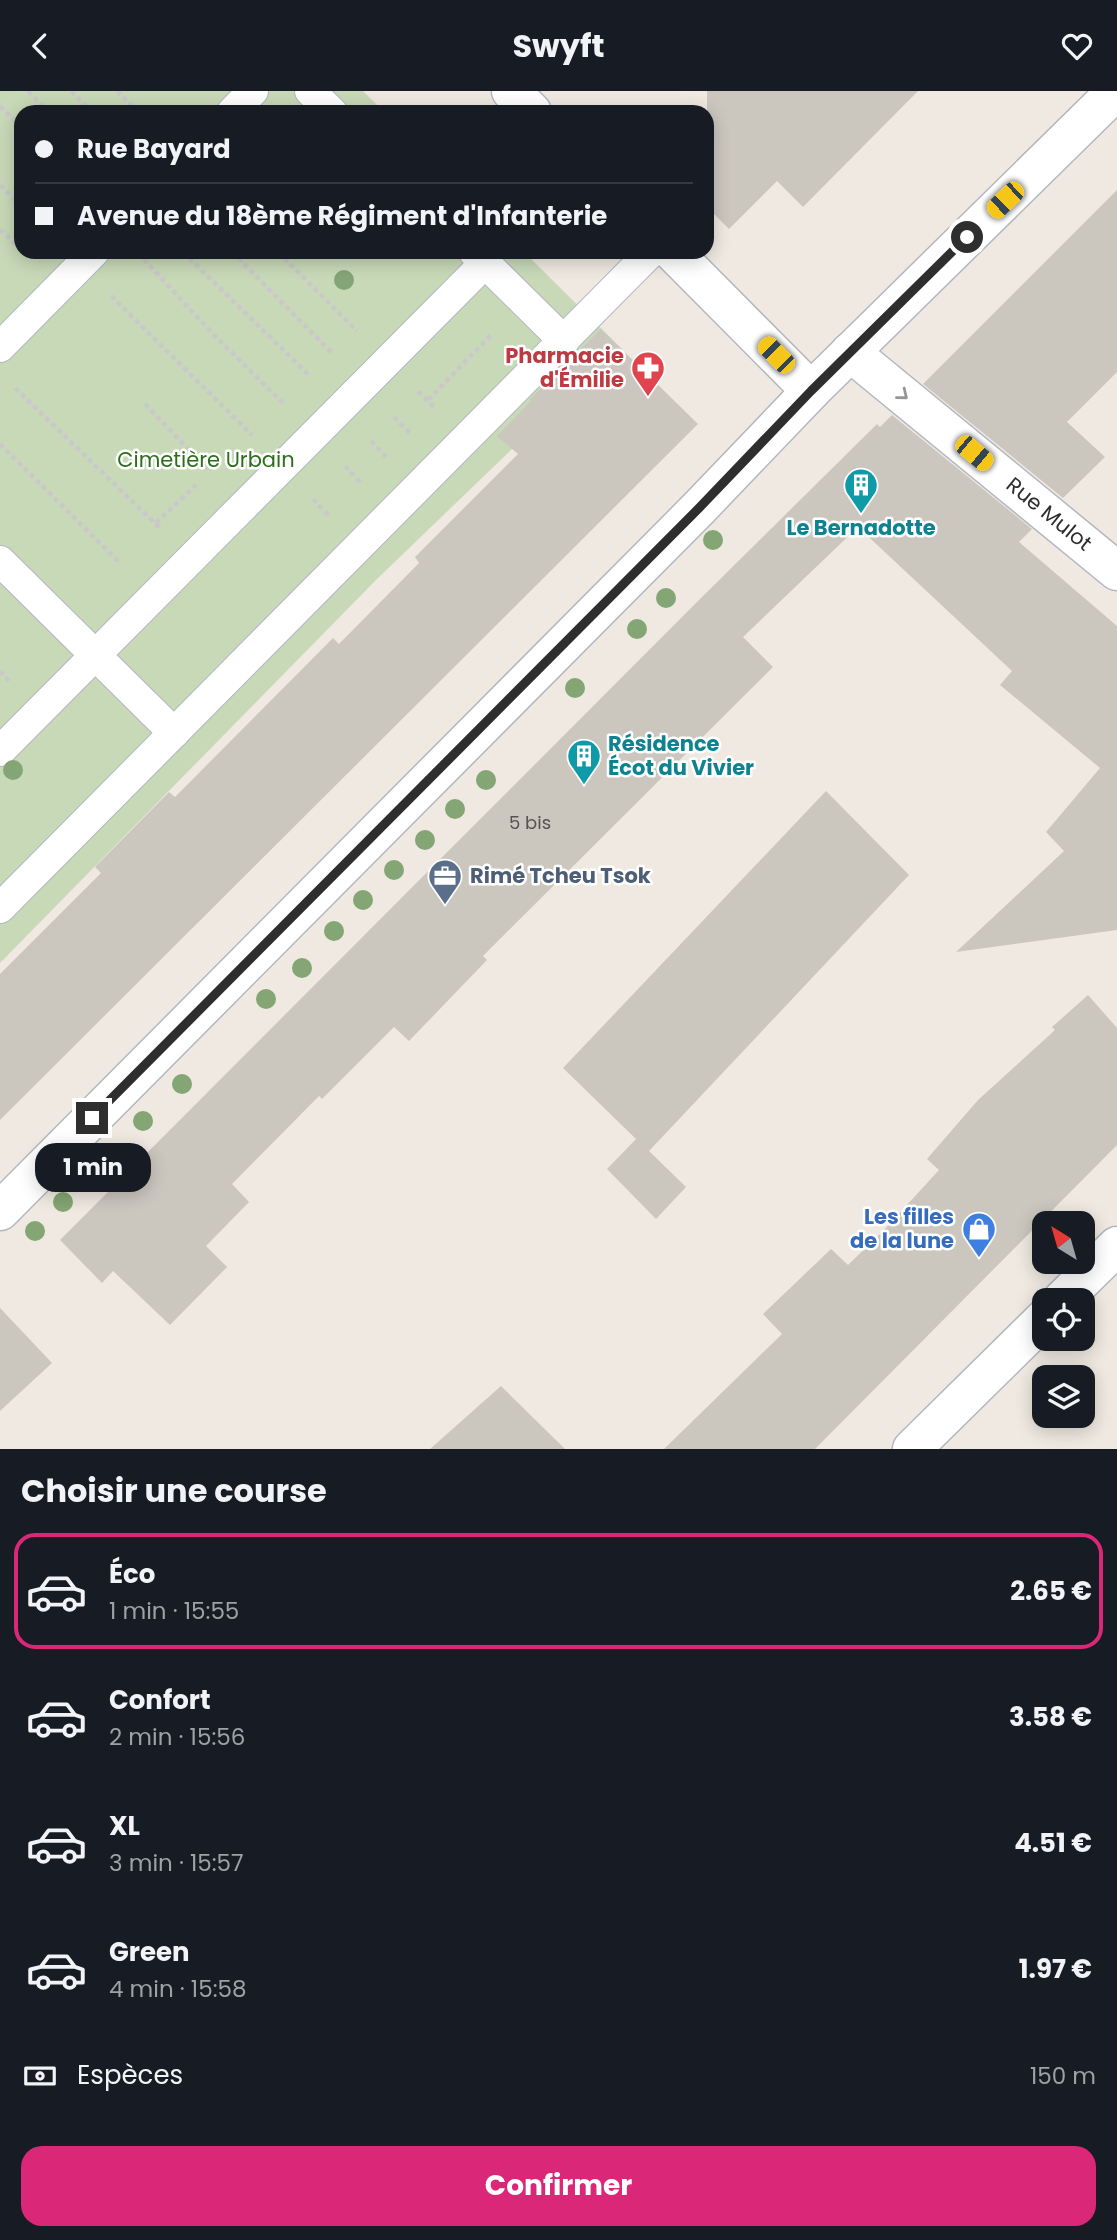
<!DOCTYPE html>
<html lang="fr">
<meta charset="utf-8">
<style>
body{margin:0;font-family:Poppins,sans-serif;background:#20242c;color:#f1f3f6;height:100vh;display:flex;flex-direction:column;font-size:26px;white-space:nowrap}
*{box-sizing:border-box;margin:0}
p{font-size:23px;color:#9ea1a6}
.icon{flex:none;width:38px;height:38px;fill:none;stroke:currentColor;stroke-width:2;stroke-linecap:round;stroke-linejoin:round}
.map{position:relative;height:1358px;overflow:hidden}
.details{display:flex;flex-direction:column;background:#171b24;flex:1}
.details>*{flex:none}
.banner{position:absolute;left:14px;top:14px;width:700px;height:154px;border-radius:21px;box-shadow:0 4px 18px #0003;display:grid;align-content:center;height:154px;padding:0 21px;background:#171b24}
.needle{width:46px;rotate:323deg}
.buttons{position:absolute;left:1032px;top:1120px;display:grid;gap:14px}
.buttons a{display:grid;place-items:center;width:63px;height:63px;border-radius:14px;background:#171b24;box-shadow:0 4px 18px #0003;font-size:35px}
.end{position:absolute;width:32px;height:32px;margin:-16px;border:9px solid #2e2e2e;background:#fff;box-shadow:0 0 0 4px #fff}
.from{border-radius:50%}
.bubble{position:absolute;height:49px;border-radius:21px;background:#171b24;box-shadow:0 4px 18px #0003;font-size:23px;font-weight:700;line-height:49px;text-align:center}
.car{position:absolute;width:21px;height:42px;margin:-21px -10px;border-radius:9px;box-shadow:0 0 5px 2px #0007;background:linear-gradient(#f5c518 24%,#345 0 40%,#f5c518 0 76%,#345 0 86%,#f5c518 0)}
.banner b{display:flex;align-items:center;gap:24px;height:66px;font-size:26px}
.banner b+b{border-top:2px solid #363941}
.banner i{width:18px;height:18px;background:#f1f3f6}
ul{padding:0;list-style:none}
li{display:flex;align-items:center;gap:21px;height:116px;margin:0 14px 10px;padding:0 7px;border:4px solid transparent;border-radius:21px}
li div{flex:1}
li b{display:block;font-size:26px}
li em{font-style:normal;font-weight:700}
li.current{border-color:#db2777}
li>.icon{width:63px;height:63px;stroke-width:1.5}
h2{padding:0 21px;font-size:32px;line-height:84px}
.pay{display:flex;align-items:center;gap:18px;height:77px;padding:0 21px;font-size:26px}
.pay p{margin-inline-start:auto}
.button{display:flex;gap:14px;margin-top:auto;padding:14px 21px}
.button a{flex:1;height:80px;border-radius:21px;background:#db2777;color:#fff;font-size:28px;font-weight:700;line-height:80px;text-align:center}
header{display:flex;justify-content:space-between;align-items:center;height:91px;padding:0 21px;background:#171b24;font-size:32px;font-weight:700}
.map>svg:first-child{display:block}
.cemetery{fill:#c8d9b8}
.building{fill:#cbc7bf}
.lines{fill:none;stroke-linecap:round;stroke-linejoin:round}
.lane-casing{stroke:#b4b7c1;stroke-width:32}
.street-casing{stroke:#b4b7c1;stroke-width:41}
.secondary-casing{stroke:#b4b7c1;stroke-width:41}
.path{stroke:#c9c9c9;stroke-width:4.5;stroke-dasharray:5 3.5;stroke-linecap:butt}
.lane{stroke:#fff;stroke-width:30}
.street{stroke:#fff;stroke-width:38}
.secondary{stroke:#fff;stroke-width:38}
.tree{fill:#84a574}
.oneway{stroke:#969696}
.route{stroke:#2e2e2e;stroke-width:9}
.labels{text-anchor:middle;stroke-width:5;stroke-linejoin:round;paint-order:stroke}
.number-label{font-size:18px;fill:#555452}
.health-label{font-size:21px;font-weight:bold;fill:#be3a42;stroke:#fff;text-anchor:end}
.park-label{font-size:21px;fill:#2c6e1b;stroke:#fff}
.street-label{font-size:21px;fill:#2e2e2e;stroke:#fff}
.culture-label{font-size:21px;font-weight:bold;fill:#0d838f;stroke:#fff}
.service-label{font-size:21px;font-weight:bold;fill:#4e5e75;stroke:#fff;text-anchor:start}
.shop-label{font-size:21px;font-weight:bold;fill:#366cbe;stroke:#fff;text-anchor:end}
</style>
<header><svg class="icon" aria-label="back" viewBox="0 0 24 24"><path d="M15 5l-7 7 7 7"/></svg>Swyft<svg class="icon" aria-label="heart" viewBox="0 0 24 24"><path d="M12 20l-8-8c-3-5 5-10 8-4 3-6 11-1 8 4z"/></svg></header>
<div class="map">
<svg width="1117" height="1358" viewBox="0 0 1117 1358">
<rect width="100%" height="100%" fill="#efe9e1"/>
<path class="cemetery" d="M 0,0 L 363,0 L 384,21 L 21,21 L 21,161 L 524,161 L 622,258 L 523,358 L 512,358 L 376,489 L 0,872 Z"/>
<g class="building">
<path d="M 707,0 L 918,0 L 803,116 L 777,90 L 729,138 L 707,116 Z"/>
<path d="M 1117,99 L 1117,281 L 1067,331 L 1105,366 L 1063,407 L 923,293 Z"/>
<path d="M 601,238 L 698,333 L 0,1029 L 0,883 L 101,782 L 95,776 L 169,701 L 175,706 L 333,547 L 339,553 L 419,472 L 415,466 L 518,363 L 497,345 L 531,310 L 530,308 Z"/>
<path d="M 892,324 L 1032,438 L 1019,451 L 1117,535 L 1117,839 L 956,861 L 1064,760 L 1046,741 L 1100,677 L 1000,594 L 1012,580 L 858,436 L 743,546 L 773,576 L 483,865 L 487,869 L 409,950 L 394,936 L 322,1008 L 319,1005 L 232,1093 L 249,1111 L 206,1155 L 227,1176 L 170,1234 L 113,1180 L 102,1192 L 60,1149 L 702,506 L 877,333 L 880,336 Z"/>
<path d="M 826,700 L 909,784 L 649,1060 L 686,1096 L 656,1128 L 607,1078 L 636,1048 L 563,977 Z"/>
<path d="M 1088,904 L 1117,937 L 1117,1054 L 815,1358 L 664,1358 L 782,1243 L 763,1223 L 831,1158 L 848,1174 L 883,1140 L 939,1079 L 927,1068 L 978,1009 L 1055,939 L 1052,936 Z"/>
<path d="M 0,1217 L 52,1272 L 0,1320 Z"/>
<path d="M 501,1295 L 565,1358 L 430,1358 Z"/>
</g>
<g class="lines">
<g class="lane-casing">
<g id="lane">
<path d="M 310,0 L 332,21"/>
<path d="M 232,21 L 253,0"/>
<path d="M 474,161 L 564,250"/>
<path d="M 0,256 L 94,161"/>
<path d="M 0,470 L 174,642"/>
<path d="M 0,660 L 485,172"/>
<path d="M 0,817 L 651,161"/>
</g>
</g>
<g class="street-casing">
<g id="street">
<path d="M 511,0 L 532,21"/>
<path d="M 673,161 L 811,300"/>
<path d="M 850,261 L 1117,480"/>
<path d="M 0,1120 L 700,416 L 811,300 L 1116,0"/>
</g>
</g>
<g class="secondary-casing">
<g id="secondary">
<path d="M 1062,1209 L 1117,1155"/>
<path d="M 912,1358 L 1045,1227"/>
</g>
</g>
<g class="path">
<path d="M 28,0 L 49,21"/>
<path d="M 71,0 L 92,21"/>
<path d="M 117,0 L 138,21"/>
<path d="M 0,15 L 21,36"/>
<path d="M 0,94 L 21,115"/>
<path d="M 0,138 L 21,159"/>
<path d="M 183,161 L 310,285"/>
<path d="M 232,161 L 332,262"/>
<path d="M 278,161 L 357,240"/>
<path d="M 138,162 L 211,241 L 283,312"/>
<path d="M 111,205 L 252,344"/>
<path d="M 15,297 L 160,437"/>
<path d="M 418,300 L 434,316"/>
<path d="M 428,309 L 493,242"/>
<path d="M 145,313 L 210,381"/>
<path d="M 394,326 L 410,342"/>
<path d="M 371,350 L 387,367"/>
<path d="M 0,353 L 121,473"/>
<path d="M 345,375 L 361,392"/>
<path d="M 313,408 L 329,425"/>
<path d="M 156,432 L 196,394"/>
<path d="M 0,580 L 9,590"/>
</g>
<use href="#lane" class="lane"/>
<use href="#street" class="street"/>
<use href="#secondary" class="secondary"/>
</g>
<g class="tree">
<circle cx="344" cy="189" r="10"/>
<circle cx="713" cy="449" r="10"/>
<circle cx="666" cy="507" r="10"/>
<circle cx="637" cy="538" r="10"/>
<circle cx="575" cy="597" r="10"/>
<circle cx="13" cy="679" r="10"/>
<circle cx="486" cy="689" r="10"/>
<circle cx="455" cy="718" r="10"/>
<circle cx="425" cy="749" r="10"/>
<circle cx="394" cy="779" r="10"/>
<circle cx="363" cy="809" r="10"/>
<circle cx="334" cy="840" r="10"/>
<circle cx="302" cy="877" r="10"/>
<circle cx="266" cy="908" r="10"/>
<circle cx="182" cy="993" r="10"/>
<circle cx="143" cy="1030" r="10"/>
<circle cx="109" cy="1065" r="10"/>
<circle cx="63" cy="1111" r="10"/>
<circle cx="35" cy="1140" r="10"/>
</g>
<defs><path id="oneway-chevron" d="M-2-3.5L2.5 0L-2 3.5" fill="none" stroke-width="1.6" stroke-linecap="round" stroke-linejoin="round" transform="scale(1.75)"/></defs>
<use class="oneway" href="#oneway-chevron" transform="translate(903 304) rotate(39)"/>
<g class="lines">
<path class="route" d="M 92,1027 L 700,416 L 811,300 L 967,146"/>
</g>
<defs>
<g id="pharmacy-pin" transform="scale(1.75)"><path d="M0 17L-7.5 6A9.5 9.5 0 1 1 7.5 6Z" fill="#e0444e" stroke="#fff"/><path d="M-2-6h4v4h4v4h-4v4h-4v-4h-4v-4h4Z" fill="#fff"/></g>
<g id="building-pin" transform="scale(1.75)"><path d="M0 17L-7.5 6A9.5 9.5 0 1 1 7.5 6Z" fill="#0f9aa8" stroke="#fff"/><path d="M-4-6H4V6H1V3H-1V6H-4ZM-2.5-4.3h1.7v1.8h-1.7ZM.8-4.3h1.7v1.8H.8ZM-2.5-1h1.7V.8h-1.7ZM.8-1h1.7V.8H.8Z" fill="#fff"/></g>
<g id="office-pin" transform="scale(1.75)"><path d="M0 17L-7.5 6A9.5 9.5 0 1 1 7.5 6Z" fill="#5c6f8a" stroke="#fff"/><path d="M-6-3h4V-5.5h4V-3h4V5H-6ZM-1-4.5V-3h2v-1.5ZM-6 0V1H6V0Z" fill="#fff"/></g>
<g id="shop-pin" transform="scale(1.75)"><path d="M0 17L-7.5 6A9.5 9.5 0 1 1 7.5 6Z" fill="#3f7fe0" stroke="#fff"/><path d="M-5-2.5h2.3a2.7 3.5 0 0 1 5.4 0H5L5.5 6h-11ZM-1.5-2.5h3a1.5 2.3 0 0 0-3 0Z" fill="#fff"/></g>
</defs>
<g fill-rule="evenodd">
<use href="#pharmacy-pin" x="648" y="277"/>
<use href="#building-pin" x="861" y="394"/>
<use href="#building-pin" x="584" y="665"/>
<use href="#office-pin" x="445" y="785"/>
<use href="#shop-pin" x="979" y="1138"/>
</g>
<g class="labels">
<g class="number-label">
<text x="530" y="738">5 bis</text>
</g>
<g class="health-label">
<text x="624" y="272">Pharmacie<tspan x="624" dy="24">d'Émilie</tspan></text>
</g>
<g class="park-label">
<text x="206" y="376">Cimetière Urbain</text>
</g>
<g class="street-label">
<text transform="translate(1049 423) rotate(39)" y="7">Rue Mulot</text>
</g>
<g class="culture-label">
<text x="861" y="444">Le Bernadotte</text>
<text x="608" y="660" text-anchor="start">Résidence<tspan x="608" dy="24">Écot du Vivier</tspan></text>
</g>
<g class="service-label">
<text x="470" y="792">Rimé Tcheu Tsok</text>
</g>
<g class="shop-label">
<text x="954" y="1133">Les filles<tspan x="954" dy="24">de la lune</tspan></text>
</g>
</g>
</svg>
<div class="buttons">
<a><svg class="needle" viewBox="-14 -14 28 28"><path d="M0-13l5 13h-10z" fill="#e53935"/><path d="M0 13l5-13h-10z" fill="#9ea1a6"/></svg></a>
<a><svg class="icon" aria-label="locate" viewBox="0 0 24 24"><circle cx="12" cy="12" r="6"/><path d="M12 2v4M12 18v4M2 12h4M18 12h4"/></svg></a>
<a><svg class="icon" aria-label="layers" viewBox="0 0 24 24"><path d="M12 4l9 5-9 5-9-5zM3 14l9 5 9-5"/></svg></a>
</div>
<i class="end from" style="left:967px;top:146px"></i>
<i class="end" style="left:92px;top:1027px"></i>
<div class="bubble" style="left:35px;top:1052px;width:116px">1 min</div>
<i class="car" style="left:1005px;top:109px;rotate:226deg"></i>
<i class="car" style="left:776px;top:264px;rotate:315deg"></i>
<i class="car" style="left:974px;top:362px;rotate:130deg"></i>
<div class="banner">
<b><i class="from"></i>Rue Bayard</b>
<b><i></i>Avenue du 18ème Régiment d'Infanterie</b>
</div>
</div>
<section class="details">
<h2>Choisir une course</h2>
<ul>
<li class="current"><svg class="icon" aria-label="car" viewBox="0 0 24 24"><path d="M5 17H2v-5l4-1 3-4h7l3 4 3 1v5h-3M9 17h6M6 11h13"/><circle cx="7" cy="17" r="2"/><circle cx="17" cy="17" r="2"/></svg><div><b>Éco</b><p>1 min · 15:55</p></div><em>2.65 €</em></li>
<li><svg class="icon" aria-label="car" viewBox="0 0 24 24"><path d="M5 17H2v-5l4-1 3-4h7l3 4 3 1v5h-3M9 17h6M6 11h13"/><circle cx="7" cy="17" r="2"/><circle cx="17" cy="17" r="2"/></svg><div><b>Confort</b><p>2 min · 15:56</p></div><em>3.58 €</em></li>
<li><svg class="icon" aria-label="car" viewBox="0 0 24 24"><path d="M5 17H2v-5l4-1 3-4h7l3 4 3 1v5h-3M9 17h6M6 11h13"/><circle cx="7" cy="17" r="2"/><circle cx="17" cy="17" r="2"/></svg><div><b>XL</b><p>3 min · 15:57</p></div><em>4.51 €</em></li>
<li><svg class="icon" aria-label="car" viewBox="0 0 24 24"><path d="M5 17H2v-5l4-1 3-4h7l3 4 3 1v5h-3M9 17h6M6 11h13"/><circle cx="7" cy="17" r="2"/><circle cx="17" cy="17" r="2"/></svg><div><b>Green</b><p>4 min · 15:58</p></div><em>1.97 €</em></li>
</ul>
<div class="pay"><svg class="icon" aria-label="cash" viewBox="0 0 24 24"><path d="M3 7h18v10H3z"/><circle cx="12" cy="12" r="2"/></svg>Espèces<p>150 m</p></div>
<div class="button"><a>Confirmer</a></div>
</section>
